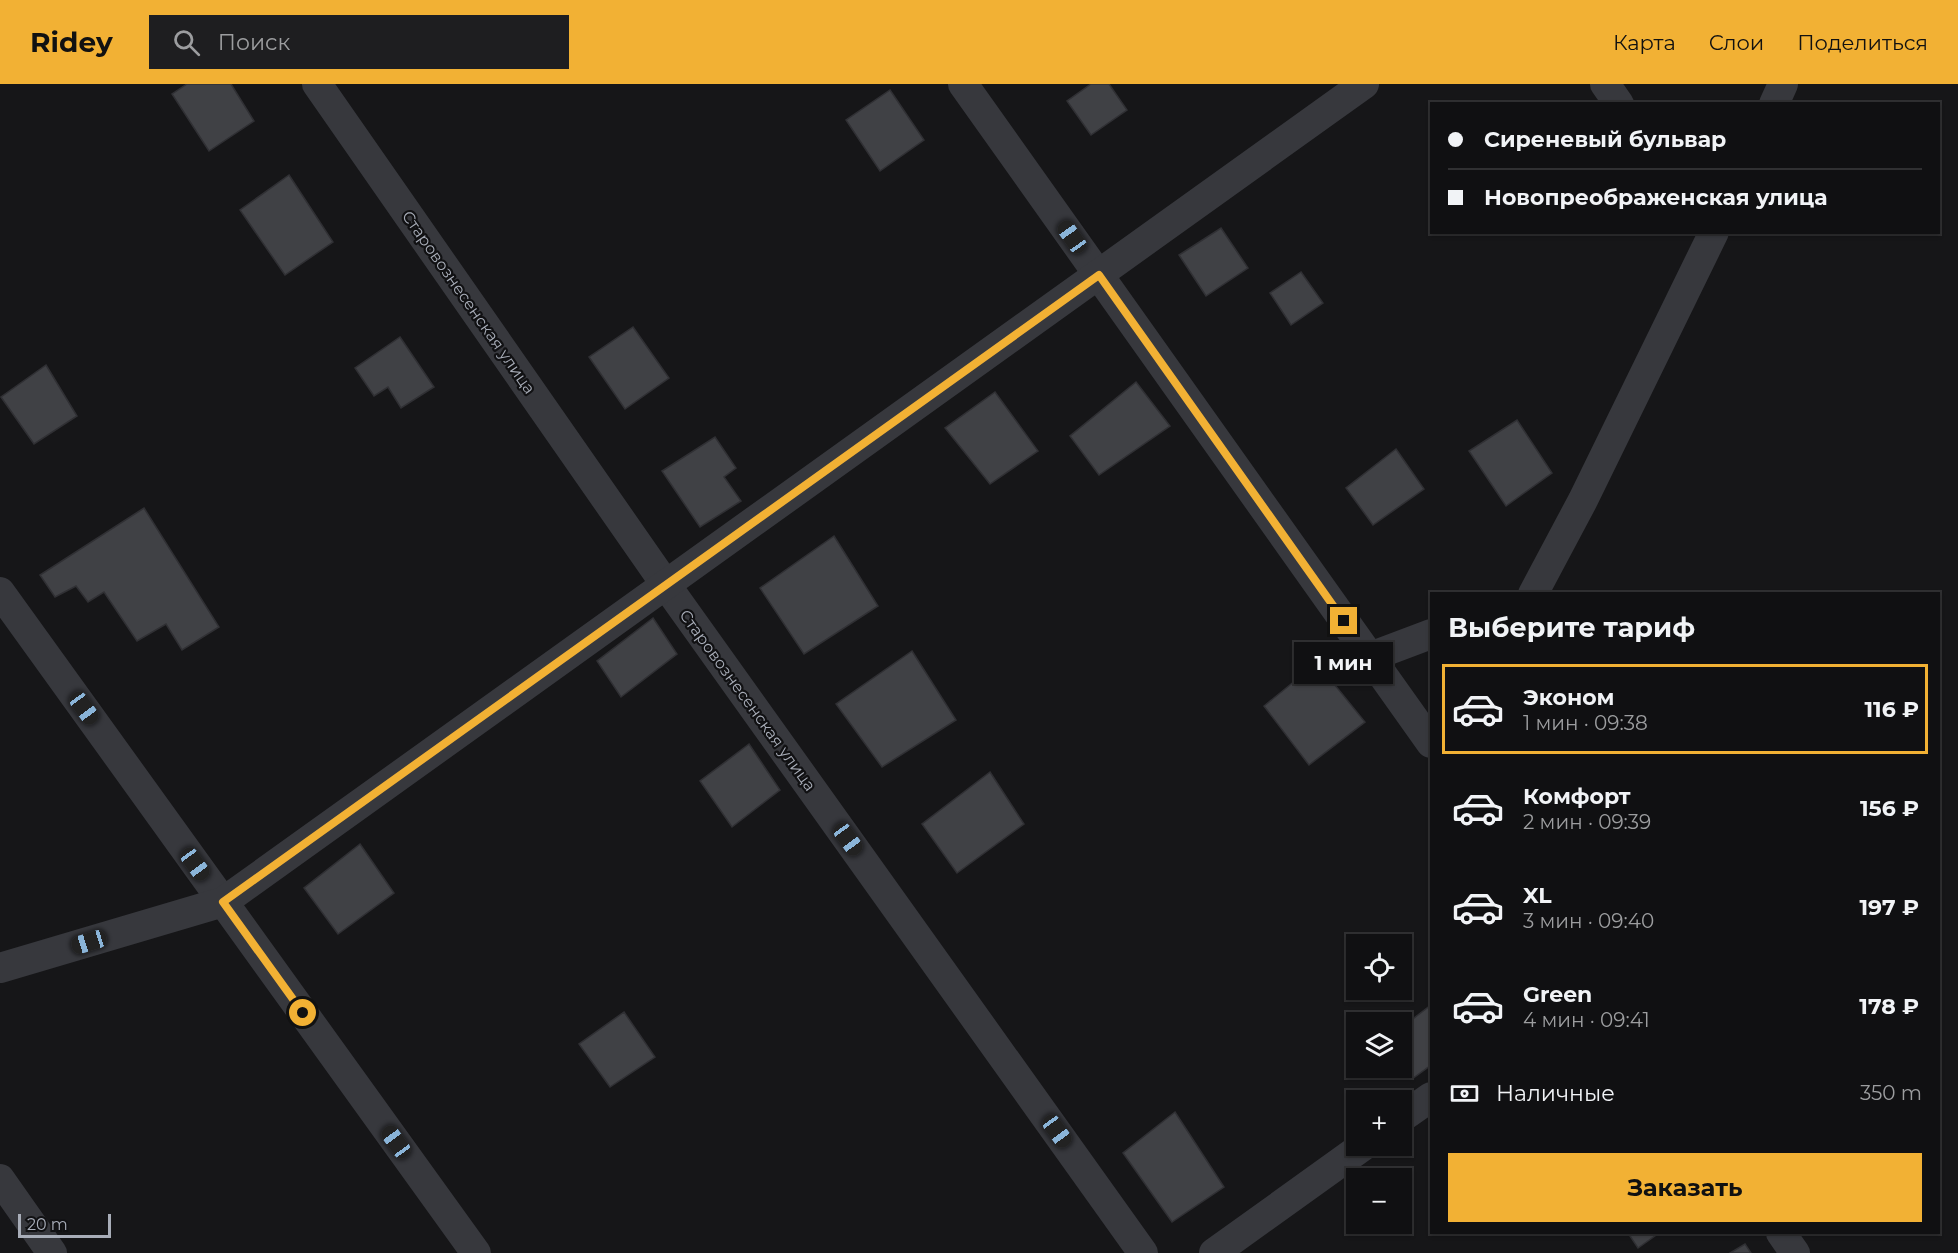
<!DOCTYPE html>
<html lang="ru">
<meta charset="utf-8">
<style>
body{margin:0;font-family:Montserrat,sans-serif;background:#1e1e20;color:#f1f3f6;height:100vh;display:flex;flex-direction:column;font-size:22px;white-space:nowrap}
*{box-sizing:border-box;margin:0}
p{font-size:20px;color:#9c9d9f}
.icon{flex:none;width:33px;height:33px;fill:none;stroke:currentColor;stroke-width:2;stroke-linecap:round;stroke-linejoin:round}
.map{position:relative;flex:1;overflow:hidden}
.sheet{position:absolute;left:1430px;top:508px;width:510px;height:642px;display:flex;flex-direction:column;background:#101012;border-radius:0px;box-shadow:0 2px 4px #0004,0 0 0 2px #303032}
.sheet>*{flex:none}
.guide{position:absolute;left:1430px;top:18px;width:510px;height:132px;border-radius:0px;box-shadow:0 2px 4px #0004,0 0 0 2px #303032;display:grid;align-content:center;height:132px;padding:0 18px;background:#101012}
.controls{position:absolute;left:1346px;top:850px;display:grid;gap:12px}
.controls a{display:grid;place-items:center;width:66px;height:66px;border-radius:0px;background:#101012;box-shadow:0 2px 4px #0004,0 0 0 2px #303032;font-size:30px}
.scale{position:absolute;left:18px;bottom:15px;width:93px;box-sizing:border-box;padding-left:6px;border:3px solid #a8adb8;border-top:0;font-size:16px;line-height:21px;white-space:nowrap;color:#a8adb8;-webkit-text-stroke:4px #111113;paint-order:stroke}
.end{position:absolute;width:27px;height:27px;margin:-14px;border:8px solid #f2b134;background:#111;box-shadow:0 0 0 3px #111}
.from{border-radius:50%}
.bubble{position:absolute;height:42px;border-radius:0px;background:#101012;box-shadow:0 2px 4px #0004,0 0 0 2px #303032;font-size:20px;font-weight:700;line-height:42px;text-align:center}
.car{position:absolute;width:18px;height:36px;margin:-18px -9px;border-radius:8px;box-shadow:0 0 4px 2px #0007;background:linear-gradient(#222 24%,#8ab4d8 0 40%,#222 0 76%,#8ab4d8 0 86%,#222 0)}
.guide b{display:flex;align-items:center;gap:21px;height:57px;font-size:22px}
.guide b+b{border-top:2px solid #303032}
.guide i{width:15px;height:15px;background:#f1f3f6}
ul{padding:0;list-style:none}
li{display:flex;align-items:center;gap:18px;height:90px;margin:0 12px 9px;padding:0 6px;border:3px solid transparent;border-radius:0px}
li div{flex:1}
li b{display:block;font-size:22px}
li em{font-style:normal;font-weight:700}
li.selected{border-color:#f2b134}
li>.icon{width:54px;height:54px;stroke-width:1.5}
h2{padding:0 18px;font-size:27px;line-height:72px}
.pay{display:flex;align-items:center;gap:15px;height:66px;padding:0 18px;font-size:22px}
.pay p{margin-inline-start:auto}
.button{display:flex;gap:12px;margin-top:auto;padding:12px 18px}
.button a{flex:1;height:69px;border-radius:0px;background:#f2b134;color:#111;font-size:24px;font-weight:700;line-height:69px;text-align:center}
header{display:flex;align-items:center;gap:36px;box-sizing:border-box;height:84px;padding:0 30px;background:#f2b134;color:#111}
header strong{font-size:28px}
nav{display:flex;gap:33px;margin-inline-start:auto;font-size:21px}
.search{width:420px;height:54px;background:#1e1e20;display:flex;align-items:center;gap:15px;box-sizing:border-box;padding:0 21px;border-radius:0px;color:#9c9d9f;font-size:22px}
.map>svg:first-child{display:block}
.building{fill:#404145;stroke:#303034;stroke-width:1.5}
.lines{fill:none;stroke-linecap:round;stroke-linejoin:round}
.minor{stroke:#37383d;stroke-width:30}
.route{stroke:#f2b134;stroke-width:8}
.labels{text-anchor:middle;stroke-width:4.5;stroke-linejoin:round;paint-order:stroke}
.street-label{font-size:16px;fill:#a8adb8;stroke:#111113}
</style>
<header>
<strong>Ridey</strong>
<div class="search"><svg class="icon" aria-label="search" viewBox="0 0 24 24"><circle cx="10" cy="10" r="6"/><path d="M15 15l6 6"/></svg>Поиск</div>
<nav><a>Карта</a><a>Слои</a><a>Поделиться</a></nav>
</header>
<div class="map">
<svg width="1958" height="1169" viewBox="0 0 1958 1169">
<rect width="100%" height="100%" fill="#161618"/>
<g class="building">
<path d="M 187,0 L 231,0 L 254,37 L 209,67 L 172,10 Z"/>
<path d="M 1091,0 L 1109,0 L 1127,26 L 1091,51 L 1067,17 Z"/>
<path d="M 890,6 L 924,56 L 880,87 L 846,36 Z"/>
<path d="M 289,91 L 333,158 L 285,191 L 240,126 Z"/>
<path d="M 1221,144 L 1248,184 L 1206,212 L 1179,171 Z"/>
<path d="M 1301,188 L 1323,219 L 1291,241 L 1270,209 Z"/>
<path d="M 633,243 L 669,294 L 625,325 L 589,273 Z"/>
<path d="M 400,253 L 434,303 L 401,324 L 388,303 L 374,312 L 355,284 Z"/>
<path d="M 46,281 L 77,332 L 34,360 L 1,313 Z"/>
<path d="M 1136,298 L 1170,342 L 1099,391 L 1070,352 Z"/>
<path d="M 995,308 L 1038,367 L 990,400 L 945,344 Z"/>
<path d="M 1517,336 L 1552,389 L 1506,422 L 1469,367 Z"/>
<path d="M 715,353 L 736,384 L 724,393 L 741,417 L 700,443 L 662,387 Z"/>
<path d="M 1396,365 L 1424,405 L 1373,441 L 1346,404 Z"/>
<path d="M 144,424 L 219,543 L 182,566 L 166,540 L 137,557 L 104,508 L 88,518 L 76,502 L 55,513 L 40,491 Z"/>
<path d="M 834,452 L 878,522 L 804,570 L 760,504 Z"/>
<path d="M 653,534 L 677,570 L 621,613 L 597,577 Z"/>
<path d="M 912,567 L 956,636 L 882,683 L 836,620 Z"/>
<path d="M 1317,579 L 1365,638 L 1309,681 L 1264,622 Z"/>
<path d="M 749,660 L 780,706 L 732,743 L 700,697 Z"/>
<path d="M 990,688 L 1024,740 L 957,789 L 922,740 Z"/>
<path d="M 360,760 L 394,809 L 338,850 L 304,804 Z"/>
<path d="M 1431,921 L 1431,981 L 1412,995 L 1401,981 L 1401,944 Z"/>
<path d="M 624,928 L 655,973 L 610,1003 L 579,960 Z"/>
<path d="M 1175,1028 L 1224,1103 L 1172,1138 L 1123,1069 Z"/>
<path d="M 1628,1149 L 1659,1149 L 1638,1164 Z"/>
<path d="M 1745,1160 L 1751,1169 L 1730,1169 Z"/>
</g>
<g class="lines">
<g class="minor">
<path d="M 317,0 L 666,501 L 1143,1169"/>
<path d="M 963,0 L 1431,659"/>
<path d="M 1605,0 L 1619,20"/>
<path d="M 1774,20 L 1783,0"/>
<path d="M 0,508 L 476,1169"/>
<path d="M 1533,510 L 1583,416 L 1714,148"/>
<path d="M 1370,573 L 1431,550"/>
<path d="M 0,884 L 223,818 L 1364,0"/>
<path d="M 1401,1034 L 1431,1013"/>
<path d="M 0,1095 L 52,1169"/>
<path d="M 1781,1149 L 1795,1169"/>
<path d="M 1214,1169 L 1363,1062"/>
</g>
</g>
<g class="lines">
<path class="route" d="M 303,929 L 223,818 L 1099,191 L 1344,537"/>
</g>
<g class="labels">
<g class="street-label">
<text transform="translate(469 218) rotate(55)" y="6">Старовознесенская улица</text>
<text transform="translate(748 616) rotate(54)" y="6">Старовознесенская улица</text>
</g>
</g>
</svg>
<div class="controls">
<a><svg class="icon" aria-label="locate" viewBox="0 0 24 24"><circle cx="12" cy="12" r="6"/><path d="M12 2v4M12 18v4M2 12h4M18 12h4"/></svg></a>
<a><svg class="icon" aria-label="layers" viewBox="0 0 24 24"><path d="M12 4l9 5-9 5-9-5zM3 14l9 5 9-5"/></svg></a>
<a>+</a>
<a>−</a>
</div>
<div class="scale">20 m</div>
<i class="end from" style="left:303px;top:929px"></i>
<i class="end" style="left:1344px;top:537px"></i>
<div class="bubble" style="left:1294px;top:558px;width:99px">1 мин</div>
<i class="car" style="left:1072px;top:153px;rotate:325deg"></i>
<i class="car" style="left:84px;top:624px;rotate:144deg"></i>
<i class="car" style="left:848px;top:755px;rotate:144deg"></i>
<i class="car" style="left:195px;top:780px;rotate:144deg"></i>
<i class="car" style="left:89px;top:858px;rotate:253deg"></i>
<i class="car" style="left:1057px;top:1047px;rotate:144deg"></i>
<i class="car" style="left:396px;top:1058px;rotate:324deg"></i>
<div class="guide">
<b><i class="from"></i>Сиреневый бульвар</b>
<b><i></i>Новопреображенская улица</b>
</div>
<section class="sheet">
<h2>Выберите тариф</h2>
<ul>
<li class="selected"><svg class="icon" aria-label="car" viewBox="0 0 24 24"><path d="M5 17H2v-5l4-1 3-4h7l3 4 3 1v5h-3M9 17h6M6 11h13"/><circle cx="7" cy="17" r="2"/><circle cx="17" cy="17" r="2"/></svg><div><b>Эконом</b><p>1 мин · 09:38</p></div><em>116 ₽</em></li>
<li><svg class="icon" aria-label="car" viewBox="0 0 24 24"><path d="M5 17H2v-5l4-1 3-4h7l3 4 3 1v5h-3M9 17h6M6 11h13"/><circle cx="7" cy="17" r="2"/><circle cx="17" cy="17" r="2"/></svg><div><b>Комфорт</b><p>2 мин · 09:39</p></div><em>156 ₽</em></li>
<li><svg class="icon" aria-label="car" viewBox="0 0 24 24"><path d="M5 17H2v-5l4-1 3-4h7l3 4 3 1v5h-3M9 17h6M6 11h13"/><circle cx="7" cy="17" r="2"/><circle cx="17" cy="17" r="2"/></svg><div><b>XL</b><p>3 мин · 09:40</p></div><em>197 ₽</em></li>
<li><svg class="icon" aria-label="car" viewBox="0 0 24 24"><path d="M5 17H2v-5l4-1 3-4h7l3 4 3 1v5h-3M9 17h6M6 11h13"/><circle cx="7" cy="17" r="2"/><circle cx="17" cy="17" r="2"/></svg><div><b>Green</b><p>4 мин · 09:41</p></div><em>178 ₽</em></li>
</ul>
<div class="pay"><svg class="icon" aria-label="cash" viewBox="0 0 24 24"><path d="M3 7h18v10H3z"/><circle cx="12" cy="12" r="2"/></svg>Наличные<p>350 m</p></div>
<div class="button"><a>Заказать</a></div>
</section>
</div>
